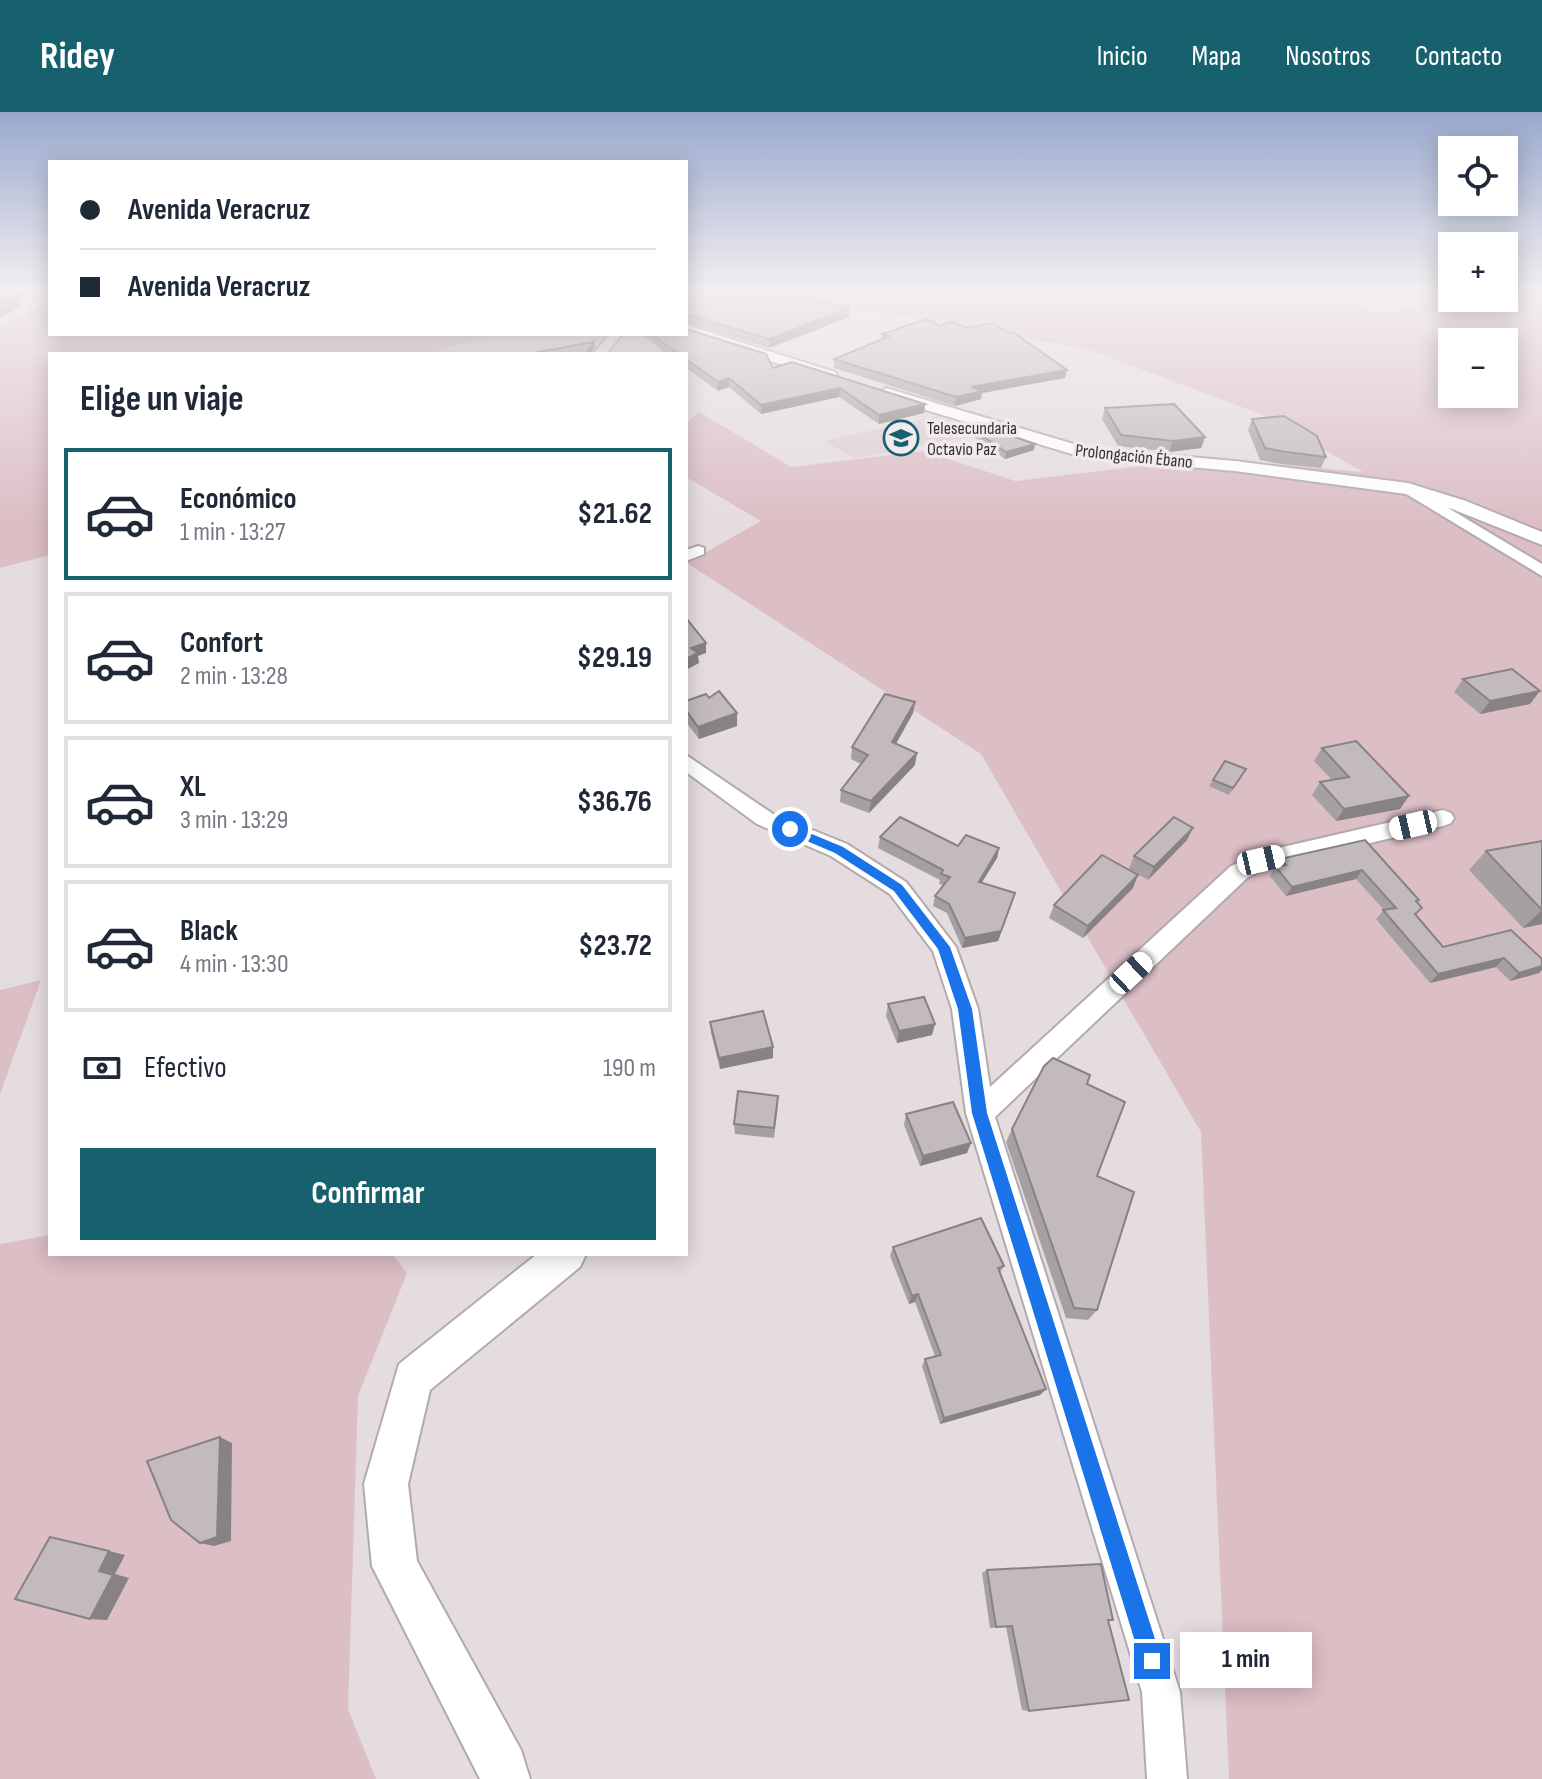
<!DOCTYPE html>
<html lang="es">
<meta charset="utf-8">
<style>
body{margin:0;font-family:"Sofia Sans Condensed",sans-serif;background:#f2f2f3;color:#1f2937;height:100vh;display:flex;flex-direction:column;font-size:30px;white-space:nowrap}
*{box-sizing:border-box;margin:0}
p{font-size:26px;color:#747a83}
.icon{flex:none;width:44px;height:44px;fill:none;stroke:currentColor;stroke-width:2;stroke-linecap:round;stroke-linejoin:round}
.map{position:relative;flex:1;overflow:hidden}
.drawer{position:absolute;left:48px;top:240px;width:640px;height:904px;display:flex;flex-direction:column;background:#fff;border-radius:0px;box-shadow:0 4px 20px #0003}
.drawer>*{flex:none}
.guide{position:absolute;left:48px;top:48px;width:640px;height:176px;border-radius:0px;box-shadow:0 4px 20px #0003;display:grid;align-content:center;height:176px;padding:0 32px;background:#fff}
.fabs{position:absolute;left:1438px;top:24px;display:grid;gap:16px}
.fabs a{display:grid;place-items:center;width:80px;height:80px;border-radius:0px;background:#fff;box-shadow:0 4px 20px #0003;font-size:40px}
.end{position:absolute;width:36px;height:36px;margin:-18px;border:10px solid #1a73e8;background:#fff;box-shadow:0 0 0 4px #fff}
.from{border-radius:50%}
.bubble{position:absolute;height:56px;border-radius:0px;background:#fff;box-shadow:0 4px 20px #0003;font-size:26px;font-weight:700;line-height:56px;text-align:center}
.car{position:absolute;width:24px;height:48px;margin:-24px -12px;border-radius:10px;box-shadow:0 0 6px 2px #0007;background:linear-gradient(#fff 24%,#345 0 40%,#fff 0 76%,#345 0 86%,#fff 0)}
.guide b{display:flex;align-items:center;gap:28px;height:76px;font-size:30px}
.guide b+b{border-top:2px solid #e0e1e3}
.guide i{width:20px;height:20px;background:#1f2937}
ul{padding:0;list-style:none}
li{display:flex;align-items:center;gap:24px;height:132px;margin:0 16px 12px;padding:0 16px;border:4px solid #e0e1e3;border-radius:0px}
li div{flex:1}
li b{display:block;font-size:30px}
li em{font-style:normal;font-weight:700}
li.selected{border-color:#16616d}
li>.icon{width:72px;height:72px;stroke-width:1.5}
h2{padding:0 32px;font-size:36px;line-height:96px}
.pay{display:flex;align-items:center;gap:20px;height:88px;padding:0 32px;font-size:30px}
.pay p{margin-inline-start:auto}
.button{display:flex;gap:16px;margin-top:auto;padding:16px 32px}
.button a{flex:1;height:92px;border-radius:0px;background:#16616d;color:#fff;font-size:32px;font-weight:700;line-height:92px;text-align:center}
header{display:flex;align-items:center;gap:48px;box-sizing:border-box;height:112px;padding:0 40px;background:#16616d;color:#fff}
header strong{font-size:38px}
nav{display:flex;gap:44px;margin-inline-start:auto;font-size:28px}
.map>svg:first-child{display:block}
.built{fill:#decdd1}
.green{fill:#dcbec5;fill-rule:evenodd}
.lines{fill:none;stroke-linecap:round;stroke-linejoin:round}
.minor-casing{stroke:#b2aaac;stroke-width:4}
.tertiary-casing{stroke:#b2aaac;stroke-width:4}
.minor{fill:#fff;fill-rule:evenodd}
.tertiary{fill:#fff;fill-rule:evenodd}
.wall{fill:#a7a0a2}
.shaded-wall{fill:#888284}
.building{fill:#c2babc;stroke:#888284;stroke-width:2}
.route{fill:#1a73e8}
.labels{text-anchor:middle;stroke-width:7;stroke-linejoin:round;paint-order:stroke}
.far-poi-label{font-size:18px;fill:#363233;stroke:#f2eaec;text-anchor:start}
.far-street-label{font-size:18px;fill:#363233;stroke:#f2eaec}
</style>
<header>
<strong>Ridey</strong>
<nav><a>Inicio</a><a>Mapa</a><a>Nosotros</a><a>Contacto</a></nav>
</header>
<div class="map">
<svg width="1542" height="1667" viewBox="0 0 1542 1667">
<rect width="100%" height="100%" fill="#e5dcdf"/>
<path class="built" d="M 937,304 L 991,321 L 854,346 L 824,329 Z"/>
<g class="green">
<path d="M 756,178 L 1128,178 L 1151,181 L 1150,178 L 1349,178 L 1336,182 L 1382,202 L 1453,186 L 1504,186 L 1504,178 L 1542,178 L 1542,1667 L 1229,1667 L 1201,1020 L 981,642 L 687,451 L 761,409 L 686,365 L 686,312 L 699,300 L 791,355 L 924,339 L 1015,369 L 1208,346 L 1363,360 L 1263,303 L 1087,237 ZM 1452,230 L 1504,230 L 1504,282 L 1452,282 Z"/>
<path d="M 50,189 L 50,222 L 494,222 L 425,242 L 50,242 L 50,443 L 0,456 L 0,215 Z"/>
<path d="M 41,868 L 0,982 L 0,878 Z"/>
<path d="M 50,1123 L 50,1142 L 392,1142 L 407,1161 L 358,1284 L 348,1597 L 376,1667 L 0,1667 L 0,1132 Z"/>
</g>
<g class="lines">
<g class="minor-casing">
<g id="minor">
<path d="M 1353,178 L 1375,178 L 1348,184 L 1348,180 Z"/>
<path d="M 610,222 L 622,222 L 606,242 L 593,242 Z"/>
<path d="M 1408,372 L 1542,452 L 1542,464 L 1403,380 L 1403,374 Z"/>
<path d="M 698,434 L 704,436 L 704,442 L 686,449 L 686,438 Z"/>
<path d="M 686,643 L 773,702 L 847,732 L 906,770 L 956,835 L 978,897 L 990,975 L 1231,754 L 1261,740 L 1443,698 L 1451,701 L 1454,706 L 1451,711 L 1443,714 L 1267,755 L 1247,766 L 995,1005 L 1180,1580 L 1187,1667 L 1147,1667 L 1142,1580 L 966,1001 L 952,897 L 933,839 L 890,782 L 831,744 L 757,712 L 686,660 Z"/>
</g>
</g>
<g class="tertiary-casing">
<g id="tertiary">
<path d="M 686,213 L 835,260 L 837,263 L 835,266 L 823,266 L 686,222 Z"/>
<path d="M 886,276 L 1087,336 L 1235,349 L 1408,371 L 1466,389 L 1542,420 L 1542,433 L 1452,397 L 1406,382 L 1235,359 L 1085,346 L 880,284 L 878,281 Z"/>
<path d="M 537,1142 L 586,1142 L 580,1155 L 430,1278 L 408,1372 L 417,1449 L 521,1638 L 530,1667 L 480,1667 L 372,1454 L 364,1372 L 399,1252 Z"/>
</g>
</g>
<use href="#minor" class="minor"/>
<use href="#tertiary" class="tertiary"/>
</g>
<g class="wall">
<path d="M 686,178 L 849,205 L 769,236 L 686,211 Z"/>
<path d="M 940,214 L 1067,258 L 1065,266 L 982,281 L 981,287 L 955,294 L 834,256 L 834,247 L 881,228 L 882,222 Z"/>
<path d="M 636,222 L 686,222 L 773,256 L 925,292 L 924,301 L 879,312 L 839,285 L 761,302 L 729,275 L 718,279 L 686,256 L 686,242 L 667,242 L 641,222 Z"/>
<path d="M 1105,296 L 1205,325 L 1201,336 L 1169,340 L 1118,334 L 1102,307 Z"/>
<path d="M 1252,307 L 1326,345 L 1321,356 L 1281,352 L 1260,348 L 1248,318 Z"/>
<path d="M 975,319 L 1034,338 L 1005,347 L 974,325 Z"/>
<path d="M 1463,567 L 1530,592 L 1480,602 L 1454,580 Z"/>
<path d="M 686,589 L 737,614 L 699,627 L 686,610 Z"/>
<path d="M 915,590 L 913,601 L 896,631 L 915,653 L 869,701 L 840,690 L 841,678 L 861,652 L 851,647 L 852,635 Z"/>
<path d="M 1322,636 L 1400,697 L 1336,709 L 1312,683 L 1320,670 L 1332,668 L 1314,649 Z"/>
<path d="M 1242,664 L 1229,683 L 1209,674 L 1213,668 Z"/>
<path d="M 880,725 L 958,734 L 999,736 L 997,746 L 981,771 L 1012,791 L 998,829 L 962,836 L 947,801 L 933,794 L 935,784 L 943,773 L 939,772 L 940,768 L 878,736 Z"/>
<path d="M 1187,728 L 1148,768 L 1129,757 L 1134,744 Z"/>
<path d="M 1365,728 L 1419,788 L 1417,790 L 1416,804 L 1443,835 L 1511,818 L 1539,861 L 1510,869 L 1496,855 L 1430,871 L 1376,807 L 1384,798 L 1356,767 L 1286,784 L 1270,764 L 1280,747 Z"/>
<path d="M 1542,729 L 1542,812 L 1523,816 L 1469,758 L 1486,739 Z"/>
<path d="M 1133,776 L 1083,826 L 1049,806 L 1054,793 Z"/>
<path d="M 888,892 L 932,923 L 897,931 L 886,904 Z"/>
<path d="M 710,910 L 773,946 L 720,957 L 711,921 Z"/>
<path d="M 1087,972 L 1097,1064 L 1097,1198 L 1088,1208 L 1066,1206 L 1006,1030 L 1012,1017 Z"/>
<path d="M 778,994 L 774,1026 L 735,1022 L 734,1012 Z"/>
<path d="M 906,1002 L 967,1041 L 920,1054 L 904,1013 Z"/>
<path d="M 893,1135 L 1004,1154 L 1000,1161 L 1046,1277 L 1040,1283 L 940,1312 L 922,1254 L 925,1247 L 935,1244 L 915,1190 L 909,1192 L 890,1144 Z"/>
<path d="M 987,1458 L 1113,1508 L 1108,1509 L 1029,1599 L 1022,1598 L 1006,1515 L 990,1516 L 982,1461 Z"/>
</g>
<g class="shaded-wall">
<path d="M 15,178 L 26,178 L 18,196 L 0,205 L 0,191 Z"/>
<path d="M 836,178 L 848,178 L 836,185 Z"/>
<path d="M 849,196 L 849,205 L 769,236 L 769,227 Z"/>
<path d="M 594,230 L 595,235 L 590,242 L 585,242 Z"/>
<path d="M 1067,258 L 1065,266 L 982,281 L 981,287 L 955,294 L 956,285 L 971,275 Z"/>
<path d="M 729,266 L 729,275 L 718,279 L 718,270 Z"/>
<path d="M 840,276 L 839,285 L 761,302 L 761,293 Z"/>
<path d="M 925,292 L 924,301 L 879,312 L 879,303 Z"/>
<path d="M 1205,325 L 1201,336 L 1169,340 L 1173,329 Z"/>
<path d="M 1035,332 L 1034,338 L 1005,347 L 1006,340 Z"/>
<path d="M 706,531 L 706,541 L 698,544 L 699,551 L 686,558 L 686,547 L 691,536 Z"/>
<path d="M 1540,579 L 1530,592 L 1480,602 L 1490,589 Z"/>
<path d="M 915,590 L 913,601 L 891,641 L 892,630 Z"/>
<path d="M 737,601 L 737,614 L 699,627 L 698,615 Z"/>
<path d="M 917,641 L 915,653 L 869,701 L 871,689 Z"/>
<path d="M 1409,684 L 1400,697 L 1336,709 L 1344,697 Z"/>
<path d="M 1193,716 L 1187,728 L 1148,768 L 1154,755 Z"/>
<path d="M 999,736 L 997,746 L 976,780 L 979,770 Z"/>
<path d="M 1362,758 L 1356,767 L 1286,784 L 1292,775 Z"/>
<path d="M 1138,763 L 1133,776 L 1083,826 L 1088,814 Z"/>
<path d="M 1012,791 L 998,829 L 962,836 L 965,826 Z"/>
<path d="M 1542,798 L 1542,812 L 1523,816 Z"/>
<path d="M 1504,846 L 1496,855 L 1430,871 L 1438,862 Z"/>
<path d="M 1542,854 L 1542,858 L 1539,861 L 1510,869 L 1519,861 Z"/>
<path d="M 935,912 L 932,923 L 897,931 L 899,919 Z"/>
<path d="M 773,935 L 773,946 L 720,957 L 719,946 Z"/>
<path d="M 971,1031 L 967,1041 L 920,1054 L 923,1044 Z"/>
<path d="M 918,1182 L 915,1190 L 909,1192 L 912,1184 Z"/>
<path d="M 1046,1277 L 1040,1283 L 940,1312 L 944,1306 Z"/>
<path d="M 220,1325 L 232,1331 L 231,1429 L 214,1434 L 200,1431 Z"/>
<path d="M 109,1439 L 125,1443 L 115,1462 L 129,1466 L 107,1508 L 90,1507 L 99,1459 Z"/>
</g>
<g class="building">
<path d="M 0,178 L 15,178 L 12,185 L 0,191 Z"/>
<path d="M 686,178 L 765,178 L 790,186 L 797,183 L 849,196 L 769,227 L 686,202 Z"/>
<path d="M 926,207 L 940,214 L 951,210 L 968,216 L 992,211 L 1009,221 L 1013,220 L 1067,258 L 971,275 L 983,279 L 956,285 L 834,247 L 890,224 L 882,222 Z"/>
<path d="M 686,217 L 766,242 L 773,256 L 792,250 L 925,292 L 879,303 L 840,276 L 761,293 L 729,266 L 718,270 L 686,247 L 686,242 L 679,242 L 651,222 L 686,222 Z"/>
<path d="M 594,230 L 585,242 L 528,242 Z"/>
<path d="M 1174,292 L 1205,325 L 1173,329 L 1121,323 L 1105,296 Z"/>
<path d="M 1284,304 L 1317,324 L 1326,345 L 1286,340 L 1265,336 L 1252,307 Z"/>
<path d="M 986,315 L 1035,332 L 1006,340 L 975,319 Z"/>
<path d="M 686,506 L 706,531 L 691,536 L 698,541 L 686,547 Z"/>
<path d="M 1512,557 L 1540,579 L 1490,589 L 1463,567 Z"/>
<path d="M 719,579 L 737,601 L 698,615 L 686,598 L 686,589 L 706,582 L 709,586 Z"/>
<path d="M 885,582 L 915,590 L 892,630 L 917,641 L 871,689 L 841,678 L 868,643 L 852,635 Z"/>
<path d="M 1356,629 L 1409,684 L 1344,697 L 1320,670 L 1349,665 L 1322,636 Z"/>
<path d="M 1225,649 L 1246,657 L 1233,676 L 1213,668 Z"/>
<path d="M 900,705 L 958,734 L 966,723 L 999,736 L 979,770 L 1015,781 L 1001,819 L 965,826 L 949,792 L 935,784 L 950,765 L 941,762 L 943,758 L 880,725 Z"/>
<path d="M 1174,705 L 1193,716 L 1154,755 L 1134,744 Z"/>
<path d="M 1365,728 L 1419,788 L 1416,789 L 1422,796 L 1415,802 L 1443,835 L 1511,818 L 1542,847 L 1542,854 L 1519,861 L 1504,846 L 1438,862 L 1383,798 L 1396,796 L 1362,758 L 1292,775 L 1276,755 L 1286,753 L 1280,747 Z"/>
<path d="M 1542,729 L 1542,798 L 1486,739 Z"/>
<path d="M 1102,743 L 1138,763 L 1088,814 L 1054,793 Z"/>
<path d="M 924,885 L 935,912 L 899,919 L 888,892 Z"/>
<path d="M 763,899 L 773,935 L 719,946 L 710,910 Z"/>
<path d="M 1053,946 L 1090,963 L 1087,972 L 1125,990 L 1097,1064 L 1134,1080 L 1097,1198 L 1074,1196 L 1012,1017 L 1044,954 Z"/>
<path d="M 738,979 L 778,984 L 774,1016 L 734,1012 Z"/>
<path d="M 953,990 L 971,1031 L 923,1044 L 906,1002 Z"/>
<path d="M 981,1106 L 1004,1154 L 998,1156 L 1046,1277 L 944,1306 L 925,1247 L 941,1243 L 918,1182 L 912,1184 L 893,1135 Z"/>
<path d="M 220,1325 L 217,1425 L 200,1431 L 171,1408 L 147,1349 Z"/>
<path d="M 50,1425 L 109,1439 L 99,1459 L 113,1463 L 90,1507 L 15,1487 Z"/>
<path d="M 1101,1452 L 1113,1508 L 1108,1508 L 1129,1588 L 1029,1599 L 1012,1514 L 996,1515 L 987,1458 Z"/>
</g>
<linearGradient id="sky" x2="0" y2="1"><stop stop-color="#98a8cc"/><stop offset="0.43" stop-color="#f3eff1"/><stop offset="1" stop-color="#f3eff1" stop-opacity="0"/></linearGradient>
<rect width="1542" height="412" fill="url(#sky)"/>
<path class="route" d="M 790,713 L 843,735 L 902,773 L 950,835 L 972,897 L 987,1001 L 1162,1549 L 1159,1556 L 1152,1560 L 1145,1556 L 1141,1549 L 972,1001 L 958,897 L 938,837 L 894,779 L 835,741 L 786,720 L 786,714 Z"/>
<defs>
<g id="school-ring" transform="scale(1.8)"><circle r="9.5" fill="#f2eaec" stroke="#16616d" stroke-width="1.5"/><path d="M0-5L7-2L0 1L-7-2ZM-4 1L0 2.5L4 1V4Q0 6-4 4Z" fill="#16616d"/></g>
</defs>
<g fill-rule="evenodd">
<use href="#school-ring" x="901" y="326"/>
</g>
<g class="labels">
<g class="far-poi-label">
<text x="927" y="322">Telesecundaria<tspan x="927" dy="21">Octavio Paz</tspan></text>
</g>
<g class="far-street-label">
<text transform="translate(1134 344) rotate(6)" y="6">Prolongación Ébano</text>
</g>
</g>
</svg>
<div class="fabs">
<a><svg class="icon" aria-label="locate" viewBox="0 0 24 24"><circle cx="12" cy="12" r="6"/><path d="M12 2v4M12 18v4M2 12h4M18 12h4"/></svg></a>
<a>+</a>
<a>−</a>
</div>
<i class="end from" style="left:790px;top:717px"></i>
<i class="end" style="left:1152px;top:1549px"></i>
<div class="bubble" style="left:1180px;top:1520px;width:132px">1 min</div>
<i class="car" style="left:1413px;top:713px;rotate:257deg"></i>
<i class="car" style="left:1261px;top:748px;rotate:77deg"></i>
<i class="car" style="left:1131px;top:861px;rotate:47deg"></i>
<div class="guide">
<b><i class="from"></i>Avenida Veracruz</b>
<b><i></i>Avenida Veracruz</b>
</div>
<section class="drawer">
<h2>Elige un viaje</h2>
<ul>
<li class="selected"><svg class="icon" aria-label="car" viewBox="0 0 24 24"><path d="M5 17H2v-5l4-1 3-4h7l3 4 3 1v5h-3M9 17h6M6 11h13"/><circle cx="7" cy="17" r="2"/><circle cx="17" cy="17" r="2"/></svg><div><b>Económico</b><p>1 min · 13:27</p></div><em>$21.62</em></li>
<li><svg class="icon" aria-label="car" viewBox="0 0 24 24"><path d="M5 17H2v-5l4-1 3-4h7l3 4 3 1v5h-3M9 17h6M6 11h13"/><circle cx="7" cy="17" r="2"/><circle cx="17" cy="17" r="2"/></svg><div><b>Confort</b><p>2 min · 13:28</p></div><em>$29.19</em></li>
<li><svg class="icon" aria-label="car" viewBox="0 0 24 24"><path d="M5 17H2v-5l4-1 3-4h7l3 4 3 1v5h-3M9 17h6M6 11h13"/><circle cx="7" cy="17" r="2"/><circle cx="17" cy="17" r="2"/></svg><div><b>XL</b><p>3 min · 13:29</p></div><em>$36.76</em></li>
<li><svg class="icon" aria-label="car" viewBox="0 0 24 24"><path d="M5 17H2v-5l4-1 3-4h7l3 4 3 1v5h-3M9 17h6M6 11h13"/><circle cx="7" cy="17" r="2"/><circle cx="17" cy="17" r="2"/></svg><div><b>Black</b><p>4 min · 13:30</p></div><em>$23.72</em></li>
</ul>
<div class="pay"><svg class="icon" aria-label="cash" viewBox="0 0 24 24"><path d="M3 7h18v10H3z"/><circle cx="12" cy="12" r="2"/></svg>Efectivo<p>190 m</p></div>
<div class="button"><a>Confirmar</a></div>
</section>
</div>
